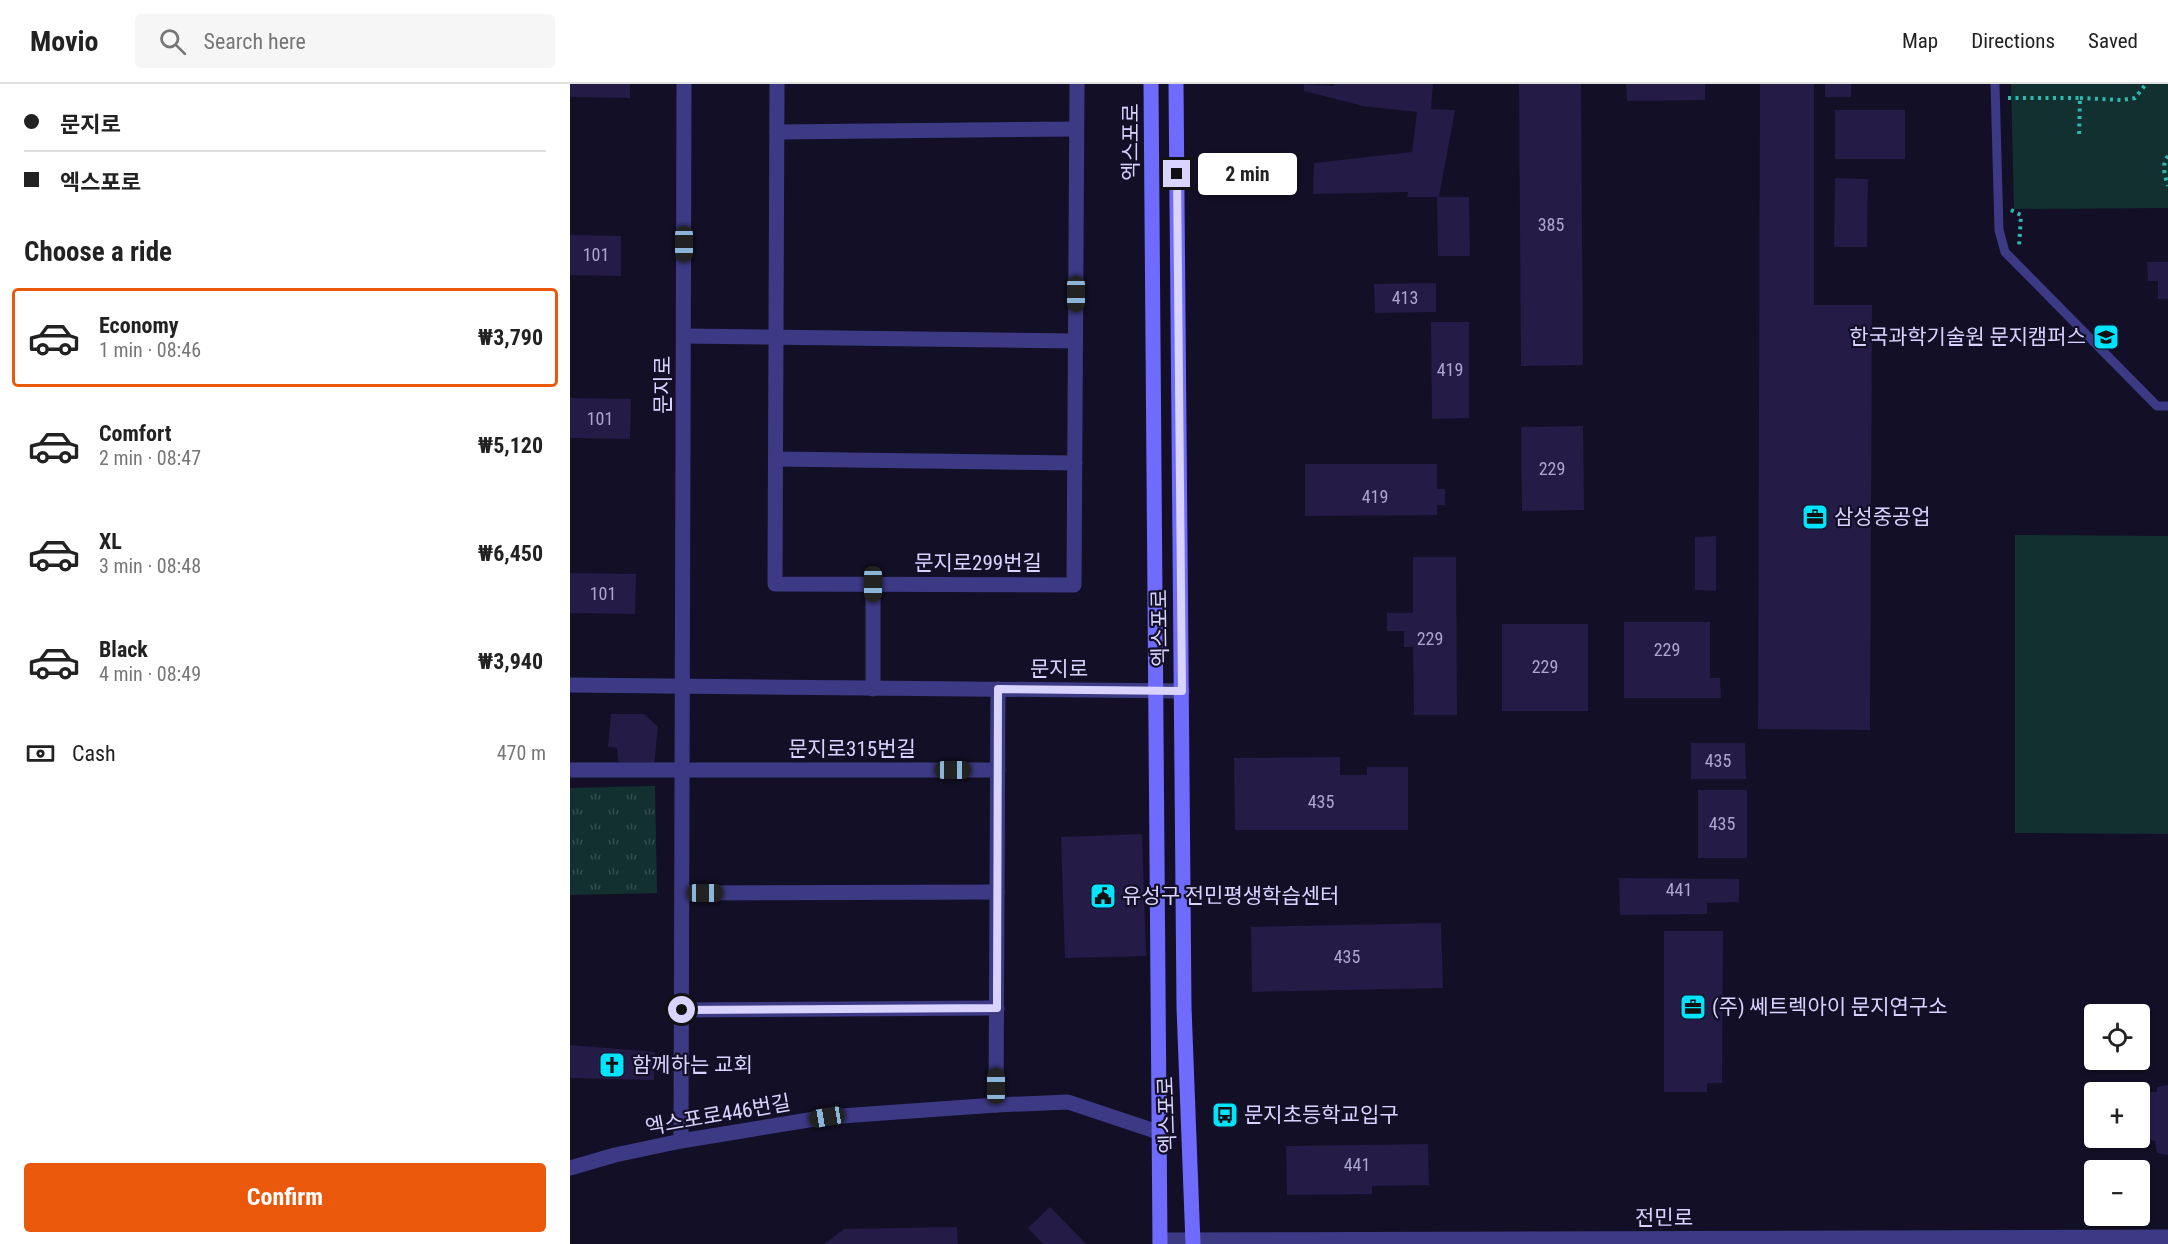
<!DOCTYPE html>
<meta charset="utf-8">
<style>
body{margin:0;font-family:"Roboto Condensed","Noto Sans KR",sans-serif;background:#f6f6f6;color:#222;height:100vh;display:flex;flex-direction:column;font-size:22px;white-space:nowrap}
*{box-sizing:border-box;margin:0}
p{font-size:20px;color:#767676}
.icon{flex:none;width:33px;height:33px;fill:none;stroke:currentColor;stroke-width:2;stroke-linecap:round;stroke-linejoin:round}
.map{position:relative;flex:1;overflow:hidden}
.sheet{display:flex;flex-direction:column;background:#fff;width:570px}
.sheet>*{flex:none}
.hud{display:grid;align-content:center;height:132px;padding:0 24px;background:#fff}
.fabs{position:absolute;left:1514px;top:920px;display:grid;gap:12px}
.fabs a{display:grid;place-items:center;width:66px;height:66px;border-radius:6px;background:#fff;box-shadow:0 2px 4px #0004;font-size:30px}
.end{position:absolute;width:27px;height:27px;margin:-14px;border:8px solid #d9d4ff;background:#111;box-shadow:0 0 0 3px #111}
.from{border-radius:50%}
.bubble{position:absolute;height:42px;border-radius:6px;background:#fff;box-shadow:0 2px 4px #0004;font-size:20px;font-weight:700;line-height:42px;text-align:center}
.car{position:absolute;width:18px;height:36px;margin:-18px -9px;border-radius:8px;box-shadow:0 0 4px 2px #0007;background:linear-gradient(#222 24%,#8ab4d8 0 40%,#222 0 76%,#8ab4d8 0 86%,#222 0)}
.hud b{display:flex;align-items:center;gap:21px;height:57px;font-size:22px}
.hud b+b{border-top:2px solid #e0e0e0}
.hud i{width:15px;height:15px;background:#222}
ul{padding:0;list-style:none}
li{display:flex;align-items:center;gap:18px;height:99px;margin:0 12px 9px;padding:0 12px;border:3px solid transparent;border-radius:6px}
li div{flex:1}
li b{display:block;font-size:22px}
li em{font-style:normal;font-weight:700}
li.current{border-color:#ea580c}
li>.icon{width:54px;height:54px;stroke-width:1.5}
h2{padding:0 24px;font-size:27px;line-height:72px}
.pay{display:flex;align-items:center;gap:15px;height:66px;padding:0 24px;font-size:22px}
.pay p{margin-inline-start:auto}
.action{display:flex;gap:12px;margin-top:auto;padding:12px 24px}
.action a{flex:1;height:69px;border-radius:6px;background:#ea580c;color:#fff;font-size:24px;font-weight:700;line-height:69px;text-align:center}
header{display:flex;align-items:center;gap:36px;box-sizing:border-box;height:84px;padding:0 30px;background:#fff;border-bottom:2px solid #e0e0e0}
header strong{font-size:28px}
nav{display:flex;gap:33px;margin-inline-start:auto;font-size:21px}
.search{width:420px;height:54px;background:#f6f6f6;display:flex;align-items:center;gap:15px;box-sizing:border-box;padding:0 21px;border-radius:6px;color:#767676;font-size:22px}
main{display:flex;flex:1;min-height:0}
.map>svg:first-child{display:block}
.grass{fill:#12302f}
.park{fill:url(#park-tufts)}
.building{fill:#241b47}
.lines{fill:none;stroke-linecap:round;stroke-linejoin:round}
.path{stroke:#2fb8b0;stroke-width:4;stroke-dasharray:3 4.5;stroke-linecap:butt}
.service{stroke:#3d3a85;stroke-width:9}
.minor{stroke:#3d3a85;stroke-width:15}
.secondary{stroke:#6f6bff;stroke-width:15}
.route{stroke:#d9d4ff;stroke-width:8}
.labels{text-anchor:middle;stroke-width:4.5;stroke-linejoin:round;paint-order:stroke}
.number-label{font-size:18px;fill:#aca6d1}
.street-label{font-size:21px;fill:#d9d4ff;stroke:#130f26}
.poi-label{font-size:21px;fill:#d9d4ff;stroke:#130f26;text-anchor:start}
</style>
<header>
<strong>Movio</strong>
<div class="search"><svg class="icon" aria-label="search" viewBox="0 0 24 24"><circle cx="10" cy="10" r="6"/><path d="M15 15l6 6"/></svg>Search here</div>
<nav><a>Map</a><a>Directions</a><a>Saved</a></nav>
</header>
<main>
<section class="sheet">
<div class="hud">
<b><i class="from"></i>문지로</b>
<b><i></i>엑스포로</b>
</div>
<h2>Choose a ride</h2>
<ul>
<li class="current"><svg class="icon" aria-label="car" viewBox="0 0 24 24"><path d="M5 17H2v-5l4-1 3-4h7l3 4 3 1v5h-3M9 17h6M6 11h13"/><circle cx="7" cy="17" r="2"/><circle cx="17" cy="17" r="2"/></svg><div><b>Economy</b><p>1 min · 08:46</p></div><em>₩3,790</em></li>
<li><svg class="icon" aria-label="car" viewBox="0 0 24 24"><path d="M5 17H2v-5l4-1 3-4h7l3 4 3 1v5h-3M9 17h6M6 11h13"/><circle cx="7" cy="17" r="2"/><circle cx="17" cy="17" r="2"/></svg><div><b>Comfort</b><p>2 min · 08:47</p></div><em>₩5,120</em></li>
<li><svg class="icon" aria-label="car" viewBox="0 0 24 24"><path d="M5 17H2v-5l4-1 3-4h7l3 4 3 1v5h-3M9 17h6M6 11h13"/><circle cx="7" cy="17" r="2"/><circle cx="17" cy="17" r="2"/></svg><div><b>XL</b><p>3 min · 08:48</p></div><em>₩6,450</em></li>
<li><svg class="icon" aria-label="car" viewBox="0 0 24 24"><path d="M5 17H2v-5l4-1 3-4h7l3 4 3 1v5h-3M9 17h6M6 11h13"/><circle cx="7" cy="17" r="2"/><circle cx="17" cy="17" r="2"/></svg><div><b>Black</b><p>4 min · 08:49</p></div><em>₩3,940</em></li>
</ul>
<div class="pay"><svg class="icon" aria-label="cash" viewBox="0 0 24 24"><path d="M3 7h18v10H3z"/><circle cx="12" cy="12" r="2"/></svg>Cash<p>470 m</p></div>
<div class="action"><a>Confirm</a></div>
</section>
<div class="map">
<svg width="1598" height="1160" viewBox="0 0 1598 1160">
<defs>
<pattern id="park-tufts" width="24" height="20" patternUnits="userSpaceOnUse" patternTransform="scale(1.5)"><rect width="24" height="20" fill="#12302f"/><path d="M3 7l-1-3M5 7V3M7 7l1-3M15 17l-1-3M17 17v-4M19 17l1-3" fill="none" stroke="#344d4e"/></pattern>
</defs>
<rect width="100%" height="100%" fill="#130f26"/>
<g class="grass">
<path d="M 1441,0 L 1598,0 L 1598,124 L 1444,125 Z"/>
<path d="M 1445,451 L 1598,452 L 1598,750 L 1445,749 Z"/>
</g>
<path class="park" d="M 85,702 L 87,809 L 0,811 L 0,704 Z"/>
<g class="building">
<path d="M 0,0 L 60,0 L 60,14 L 0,13 Z"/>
<path d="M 734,0 L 764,2 L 764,0 L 863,0 L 861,25 L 885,26 L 869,113 L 899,113 L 900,172 L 868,172 L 867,113 L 837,113 L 838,108 L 743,110 L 744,79 L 842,68 L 847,28 L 793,22 L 734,7 Z"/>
<path d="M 949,0 L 1011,0 L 1013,281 L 951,282 Z"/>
<path d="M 1056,0 L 1135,0 L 1135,16 L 1057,17 Z"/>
<path d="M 1190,0 L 1244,0 L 1244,221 L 1302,221 L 1300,646 L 1188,645 Z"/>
<rect x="1255" y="0" width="26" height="13"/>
<rect x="1265" y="26" width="70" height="49"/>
<path d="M 1265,94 L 1298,95 L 1297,163 L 1264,163 Z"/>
<path d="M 0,151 L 51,152 L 51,192 L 0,191 Z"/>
<path d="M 1577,178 L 1598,178 L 1598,215 L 1588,215 L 1588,197 L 1578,197 Z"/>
<path d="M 866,199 L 866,228 L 805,229 L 804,200 Z"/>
<path d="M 861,238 L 899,238 L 899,334 L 862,335 Z"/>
<path d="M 0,314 L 61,315 L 60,355 L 0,354 Z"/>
<path d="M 1013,342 L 1014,426 L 952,427 L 951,343 Z"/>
<path d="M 735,380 L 867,380 L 867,405 L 875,405 L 875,421 L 867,421 L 867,431 L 735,432 Z"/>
<path d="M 1146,452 L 1146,507 L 1125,506 L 1125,453 Z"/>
<path d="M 843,473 L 886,473 L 887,631 L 844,631 L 843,563 L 834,563 L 834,547 L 817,547 L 817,529 L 843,529 Z"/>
<path d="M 0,489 L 66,490 L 65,530 L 0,529 Z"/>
<path d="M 1054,538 L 1140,538 L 1140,594 L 1150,594 L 1151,614 L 1054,614 Z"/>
<rect x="932" y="540" width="86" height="87"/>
<path d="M 41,630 L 74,630 L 88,643 L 84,683 L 49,686 L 47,664 L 38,663 Z"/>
<path d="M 1121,659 L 1175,659 L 1176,695 L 1121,695 Z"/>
<path d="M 770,673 L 770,691 L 797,691 L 797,683 L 838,683 L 838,746 L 665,746 L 664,674 Z"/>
<rect x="1128" y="706" width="49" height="68"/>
<path d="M 572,750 L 576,872 L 495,874 L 491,753 Z"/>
<path d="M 1049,794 L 1169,795 L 1169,818 L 1137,819 L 1137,830 L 1050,831 Z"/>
<path d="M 871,839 L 873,904 L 682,908 L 681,843 Z"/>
<path d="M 1094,847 L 1153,847 L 1152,999 L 1137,999 L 1137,1008 L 1094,1008 Z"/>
<path d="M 0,961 L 85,968 L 84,996 L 0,994 Z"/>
<path d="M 1598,1001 L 1598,1071 L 1587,1069 L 1585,1057 L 1575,1055 L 1576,1008 L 1587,1008 L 1587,1003 Z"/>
<path d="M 858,1060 L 859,1101 L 802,1102 L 802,1110 L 717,1111 L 716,1062 Z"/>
<path d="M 480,1123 L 516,1160 L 473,1160 L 458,1144 Z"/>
<path d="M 387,1143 L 388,1160 L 254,1160 L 274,1145 Z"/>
</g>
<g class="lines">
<g class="path">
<path d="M 1438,14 L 1510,14 L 1509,54"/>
<path d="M 1510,14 L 1552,16 L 1565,14 L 1576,0"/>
<path d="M 1598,72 C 1591,81 1595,92 1598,102"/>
<path d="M 1441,126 L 1451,131 L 1449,163"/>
</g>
<path class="service" d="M 1425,0 L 1429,146 L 1435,168 L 1587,322 L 1598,322"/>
<g class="minor">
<path d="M 207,0 L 205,500 L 504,501 L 507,0"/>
<path d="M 207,48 L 506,45"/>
<path d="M 114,252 L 505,257"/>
<path d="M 206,375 L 505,379"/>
<path d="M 0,601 L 612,607"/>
<path d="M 303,605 L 303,500"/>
<path d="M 0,686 L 428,686"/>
<path d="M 112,809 L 427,808"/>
<path d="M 112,926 L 427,924"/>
<path d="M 426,1021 L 428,605"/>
<path d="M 111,1057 L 114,0"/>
<path d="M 0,1084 L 45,1071 L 111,1057 L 257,1033 L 426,1021 L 498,1018 L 588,1048"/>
<path d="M 590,1156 L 1598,1153"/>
</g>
<g class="secondary">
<path d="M 581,0 L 590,1160"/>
<path d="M 606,0 L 614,923 L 623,1160"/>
</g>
</g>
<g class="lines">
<path class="route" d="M 112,926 L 427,924 L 428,605 L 612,607 L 607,90"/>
</g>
<defs>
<g id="university-square" transform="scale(1.35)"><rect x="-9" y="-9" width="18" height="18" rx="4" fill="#00e5ff" stroke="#130f26"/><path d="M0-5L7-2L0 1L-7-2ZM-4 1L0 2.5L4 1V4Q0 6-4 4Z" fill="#111"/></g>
<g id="office-square" transform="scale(1.35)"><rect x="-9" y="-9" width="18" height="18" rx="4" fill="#00e5ff" stroke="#130f26"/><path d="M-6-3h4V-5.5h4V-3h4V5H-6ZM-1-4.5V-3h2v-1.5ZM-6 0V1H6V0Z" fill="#111"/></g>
<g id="civic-square" transform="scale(1.35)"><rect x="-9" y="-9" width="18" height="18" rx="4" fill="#00e5ff" stroke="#130f26"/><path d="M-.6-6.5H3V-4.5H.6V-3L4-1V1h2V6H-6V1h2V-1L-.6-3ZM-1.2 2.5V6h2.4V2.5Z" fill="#111"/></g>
<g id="church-square" transform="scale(1.35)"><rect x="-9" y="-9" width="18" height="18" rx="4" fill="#00e5ff" stroke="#130f26"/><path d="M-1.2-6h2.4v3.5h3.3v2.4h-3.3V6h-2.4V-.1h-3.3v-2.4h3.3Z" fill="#111"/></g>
<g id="bus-square" transform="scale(1.35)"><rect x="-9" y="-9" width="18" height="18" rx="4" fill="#00e5ff" stroke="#130f26"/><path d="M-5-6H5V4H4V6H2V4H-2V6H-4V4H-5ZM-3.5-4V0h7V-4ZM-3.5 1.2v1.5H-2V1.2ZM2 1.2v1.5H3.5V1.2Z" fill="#111"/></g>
</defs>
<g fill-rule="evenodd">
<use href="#university-square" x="1536" y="253"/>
<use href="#office-square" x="1245" y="433"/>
<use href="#civic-square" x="533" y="812"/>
<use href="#office-square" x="1123" y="923"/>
<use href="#church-square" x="42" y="981"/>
<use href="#bus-square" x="655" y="1031"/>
</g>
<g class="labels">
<g class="number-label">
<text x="981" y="147">385</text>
<text x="26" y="177">101</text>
<text x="835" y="220">413</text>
<text x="880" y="292">419</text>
<text x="30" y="341">101</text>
<text x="982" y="391">229</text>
<text x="805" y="419">419</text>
<text x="33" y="516">101</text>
<text x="860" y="561">229</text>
<text x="1097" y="572">229</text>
<text x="975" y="589">229</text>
<text x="1148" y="683">435</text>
<text x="751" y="724">435</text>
<text x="1152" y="746">435</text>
<text x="1109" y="812">441</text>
<text x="777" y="879">435</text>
<text x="787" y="1087">441</text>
</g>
<g class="street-label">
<text transform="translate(561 58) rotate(-90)" y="7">엑스포로</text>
<text transform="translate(93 301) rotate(-90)" y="7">문지로</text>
<text x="408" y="486">문지로299번길</text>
<text transform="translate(590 544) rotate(-91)" y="7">엑스포로</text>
<text x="489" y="592">문지로</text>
<text x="282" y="672">문지로315번길</text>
<text transform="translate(148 1031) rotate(-10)" y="7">엑스포로446번길</text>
<text transform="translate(597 1031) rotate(-92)" y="7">엑스포로</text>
<text x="1094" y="1141">전민로</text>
</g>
<g class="poi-label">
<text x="1516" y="260" text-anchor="end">한국과학기술원 문지캠퍼스</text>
<text x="1264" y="440">삼성중공업</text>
<text x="552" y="819">유성구 전민평생학습센터</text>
<text x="1142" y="930">(주) 쎄트렉아이 문지연구소</text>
<text x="62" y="988">함께하는 교회</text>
<text x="674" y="1038">문지초등학교입구</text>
</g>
</g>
</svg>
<div class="fabs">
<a><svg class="icon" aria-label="locate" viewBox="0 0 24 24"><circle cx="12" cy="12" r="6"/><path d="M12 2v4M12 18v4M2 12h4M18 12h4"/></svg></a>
<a>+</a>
<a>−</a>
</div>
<i class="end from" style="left:112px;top:926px"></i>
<i class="end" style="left:607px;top:90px"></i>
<div class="bubble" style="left:628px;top:69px;width:99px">2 min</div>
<i class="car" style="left:114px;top:160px;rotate:180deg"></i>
<i class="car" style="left:506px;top:210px;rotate:180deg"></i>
<i class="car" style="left:303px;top:500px;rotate:180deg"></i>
<i class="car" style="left:383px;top:686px;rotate:90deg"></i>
<i class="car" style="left:135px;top:809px;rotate:90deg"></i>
<i class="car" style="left:426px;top:1002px;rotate:0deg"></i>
<i class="car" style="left:257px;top:1033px;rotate:261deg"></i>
</div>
</main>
